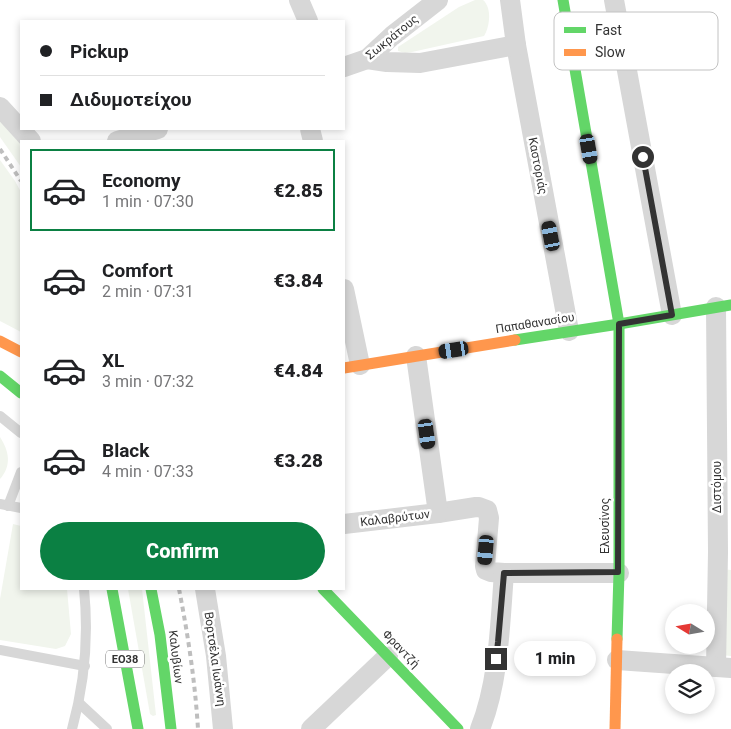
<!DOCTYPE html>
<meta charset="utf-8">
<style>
body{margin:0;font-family:Roboto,sans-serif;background:#f2f2f2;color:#202124;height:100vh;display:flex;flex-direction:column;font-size:19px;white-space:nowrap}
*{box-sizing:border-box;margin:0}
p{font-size:16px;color:#757577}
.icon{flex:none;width:28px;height:28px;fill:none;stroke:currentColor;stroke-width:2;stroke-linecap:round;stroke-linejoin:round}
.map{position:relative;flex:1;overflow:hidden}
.sheet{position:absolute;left:20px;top:140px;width:325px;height:450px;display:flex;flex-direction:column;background:#fff;border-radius:0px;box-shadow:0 2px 8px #0003}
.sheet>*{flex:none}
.top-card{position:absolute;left:20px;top:20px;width:325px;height:110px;border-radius:0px;box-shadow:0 2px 8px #0003;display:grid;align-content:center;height:110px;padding:0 20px;background:#fff}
.needle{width:32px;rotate:281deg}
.fabs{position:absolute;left:665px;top:604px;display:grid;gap:10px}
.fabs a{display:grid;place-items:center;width:50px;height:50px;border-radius:50%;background:#fff;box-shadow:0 2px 8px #0003;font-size:25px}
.end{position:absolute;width:22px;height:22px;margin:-11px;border:6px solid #333;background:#fff;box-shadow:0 0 0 2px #fff}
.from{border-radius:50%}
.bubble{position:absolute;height:35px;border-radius:18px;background:#fff;box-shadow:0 2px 8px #0003;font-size:16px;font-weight:800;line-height:35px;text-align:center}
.car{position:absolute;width:15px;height:30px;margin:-15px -8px;border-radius:6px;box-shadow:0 0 4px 1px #0007;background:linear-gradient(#222 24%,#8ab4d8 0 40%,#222 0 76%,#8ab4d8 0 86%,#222 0)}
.top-card b{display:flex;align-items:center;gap:18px;height:48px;font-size:19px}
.top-card b+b{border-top:1px solid #e0e0e0}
.top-card i{width:12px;height:12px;background:#202124}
ul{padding:9px 0 0;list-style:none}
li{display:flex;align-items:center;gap:15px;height:82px;margin:0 10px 8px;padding:0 10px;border:2px solid transparent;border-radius:0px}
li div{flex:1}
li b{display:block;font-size:19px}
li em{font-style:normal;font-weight:800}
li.current{border-color:#0b8043}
li>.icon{width:45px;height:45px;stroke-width:1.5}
.button{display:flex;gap:10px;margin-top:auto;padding:10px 20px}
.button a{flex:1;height:58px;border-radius:30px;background:#0b8043;color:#fff;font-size:20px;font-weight:800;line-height:58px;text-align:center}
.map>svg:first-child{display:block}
.green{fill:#f1f5ed}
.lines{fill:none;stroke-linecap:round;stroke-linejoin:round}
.lane{stroke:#d7d7d7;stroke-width:10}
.street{stroke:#d7d7d7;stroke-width:20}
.fast{stroke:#63d668;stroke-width:11}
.slow{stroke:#ff974d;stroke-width:11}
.rail{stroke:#bebebe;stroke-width:4;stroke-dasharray:5 4;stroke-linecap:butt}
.route{stroke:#333;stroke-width:6}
.labels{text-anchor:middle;stroke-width:5;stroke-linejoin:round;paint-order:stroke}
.shield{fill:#fff;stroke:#707070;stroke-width:1}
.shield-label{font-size:11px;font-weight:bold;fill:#333}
.street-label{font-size:12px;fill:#333;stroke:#fff}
.key{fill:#fff;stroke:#c2c2c2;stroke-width:1}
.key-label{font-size:14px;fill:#333}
</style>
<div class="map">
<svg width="731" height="729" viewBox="0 0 731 729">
<rect width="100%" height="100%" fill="#fff"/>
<g class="green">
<path d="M 475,0 L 483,0 C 492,8 490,26 484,36 L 412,52 L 405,53 L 398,51 L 398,47 L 459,7 Z"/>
<path d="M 0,121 L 21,143 L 21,167 L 0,137 Z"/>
<path d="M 0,160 L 15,181 L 21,192 L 21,332 L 0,321 Z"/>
<path d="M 0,437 C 9,451 12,465 0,479 Z"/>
<path d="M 13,524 L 21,526 L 21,589 L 67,589 L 71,634 L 65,646 L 56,649 L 0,640 L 0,599 Z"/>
<path d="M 722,569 L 731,570 L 731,656 L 721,655 Z"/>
<path d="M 128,589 L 142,589 L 156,715 L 153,716 L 150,714 Z"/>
</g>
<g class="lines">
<g class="lane">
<path d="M 0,416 L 21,433"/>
<path d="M 0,504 L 21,508"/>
<path d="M 8,506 L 21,472"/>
<path d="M 0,650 L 85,666"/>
<path d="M 79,703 L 107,729"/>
<path d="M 72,729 C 85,682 89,638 84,589"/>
</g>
<g class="street">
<path d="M 299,0 L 308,21"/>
<path d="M 510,0 L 516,45 L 569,331"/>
<path d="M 614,0 L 672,315"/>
<path d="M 367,59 L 387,62 L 420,63 L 516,45"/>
<path d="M 344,67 L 367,59 L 392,36 L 438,0"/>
<path d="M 0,107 L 31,141"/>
<path d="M 310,129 L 313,141"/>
<path d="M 117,141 L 158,129"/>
<path d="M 344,289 L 360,365"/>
<path d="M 716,307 L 718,552 L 716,667"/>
<path d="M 438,513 L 476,507 L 479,507 L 487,510 L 489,518 L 485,566 L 486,570 L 491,572 L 504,573 L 619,573"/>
<path d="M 344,524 L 438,513 L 416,356"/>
<path d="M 205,589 L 216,656 L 223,729"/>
<path d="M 617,660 L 731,668"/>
<path d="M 311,729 L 388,656"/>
<path d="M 480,729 C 499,682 500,624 504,573"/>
</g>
<g class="fast">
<path d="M 563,0 L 619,324 L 619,573 L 617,639"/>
<path d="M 515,340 L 619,324 L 731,305"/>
<path d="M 0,376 L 21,393"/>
<path d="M 112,589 L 138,729"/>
<path d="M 151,589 L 160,635 L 171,729"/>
<path d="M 323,589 L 458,729"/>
</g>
<g class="slow">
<path d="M 0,341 L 21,352"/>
<path d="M 344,368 L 515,340"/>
<path d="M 615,729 L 617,639"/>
</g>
<g class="rail">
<path d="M 0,149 L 21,181"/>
<path d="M 179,589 C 188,635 195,681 198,729"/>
</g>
</g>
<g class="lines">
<path class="route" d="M 496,659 L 498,642 L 504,573 L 618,572 L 619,324 L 672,315 L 643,157"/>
</g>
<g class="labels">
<rect class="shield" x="106" y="650.5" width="38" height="17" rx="4"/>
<g class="shield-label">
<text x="125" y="663">ΕΟ38</text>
</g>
<g class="street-label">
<text transform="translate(392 37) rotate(-39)" y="4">Σωκράτους</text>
<text transform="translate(538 166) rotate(79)" y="4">Καστοριάς</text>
<text transform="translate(535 323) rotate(-9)" y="4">Παπαθανασίου</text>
<text transform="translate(717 487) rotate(-90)" y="4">Διστόμου</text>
<text transform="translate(395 518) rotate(-7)" y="4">Καλαβρύτων</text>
<text transform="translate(605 526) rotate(-90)" y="4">Ελευσίνος</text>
<text transform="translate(401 649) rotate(46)" y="4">Φραντζή</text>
<text transform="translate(176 657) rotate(83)" y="4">Καλυβίων</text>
<text transform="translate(215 659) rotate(82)" y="4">Βορτσέλα Ιωάννη</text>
</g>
</g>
<rect x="554" y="12" width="164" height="58" rx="8" class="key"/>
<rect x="564" y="27" width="22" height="6" fill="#63d668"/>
<rect x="564" y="49" width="22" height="7" fill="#ff974d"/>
<g class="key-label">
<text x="595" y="35">Fast</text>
<text x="595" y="57">Slow</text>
</g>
</svg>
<div class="fabs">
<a><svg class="needle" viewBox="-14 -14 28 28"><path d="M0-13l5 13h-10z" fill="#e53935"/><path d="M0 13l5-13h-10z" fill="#757577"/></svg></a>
<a><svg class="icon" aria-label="layers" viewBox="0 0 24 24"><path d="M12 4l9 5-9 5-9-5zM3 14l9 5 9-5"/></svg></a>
</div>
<i class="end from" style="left:643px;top:157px"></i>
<i class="end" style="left:496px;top:659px"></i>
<div class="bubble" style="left:514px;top:641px;width:82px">1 min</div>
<i class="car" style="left:589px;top:149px;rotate:170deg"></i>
<i class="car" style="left:551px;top:236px;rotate:349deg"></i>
<i class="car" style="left:454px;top:350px;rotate:261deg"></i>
<i class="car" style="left:427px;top:434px;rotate:172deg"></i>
<i class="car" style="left:486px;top:550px;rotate:185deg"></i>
<div class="top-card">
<b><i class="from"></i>Pickup</b>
<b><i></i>Διδυμοτείχου</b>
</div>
<section class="sheet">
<ul>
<li class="current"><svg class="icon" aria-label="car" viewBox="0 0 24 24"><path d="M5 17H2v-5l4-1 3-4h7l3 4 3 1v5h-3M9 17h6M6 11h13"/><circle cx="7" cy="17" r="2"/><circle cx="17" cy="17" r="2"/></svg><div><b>Economy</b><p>1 min · 07:30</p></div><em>€2.85</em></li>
<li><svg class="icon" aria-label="car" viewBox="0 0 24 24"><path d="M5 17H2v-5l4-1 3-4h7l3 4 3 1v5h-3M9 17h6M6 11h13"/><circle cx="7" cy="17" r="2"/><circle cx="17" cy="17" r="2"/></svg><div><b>Comfort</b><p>2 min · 07:31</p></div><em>€3.84</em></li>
<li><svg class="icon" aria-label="car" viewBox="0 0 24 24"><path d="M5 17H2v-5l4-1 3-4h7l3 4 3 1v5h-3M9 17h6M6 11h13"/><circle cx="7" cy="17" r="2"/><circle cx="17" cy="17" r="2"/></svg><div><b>XL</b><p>3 min · 07:32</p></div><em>€4.84</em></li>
<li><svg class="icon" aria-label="car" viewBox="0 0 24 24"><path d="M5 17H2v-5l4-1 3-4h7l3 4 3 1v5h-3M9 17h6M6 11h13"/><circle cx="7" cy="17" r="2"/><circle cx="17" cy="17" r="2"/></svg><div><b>Black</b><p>4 min · 07:33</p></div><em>€3.28</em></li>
</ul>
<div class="button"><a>Confirm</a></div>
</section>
</div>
